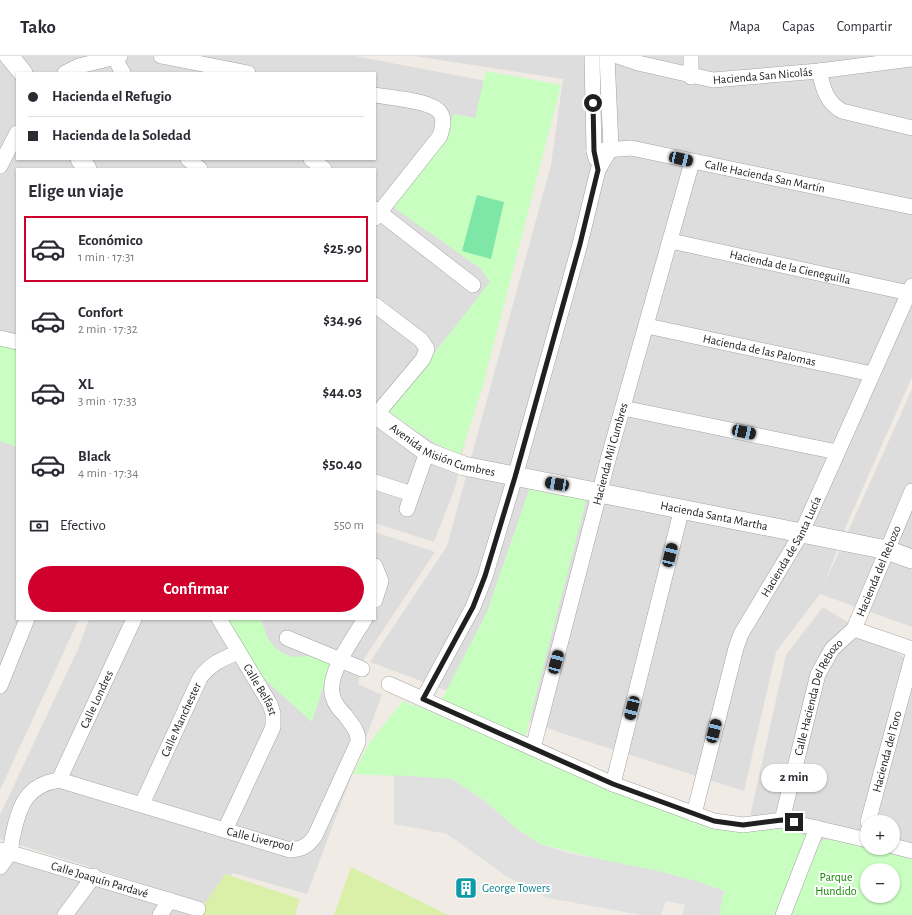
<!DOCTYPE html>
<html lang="es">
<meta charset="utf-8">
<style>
body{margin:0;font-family:"Alegreya Sans",sans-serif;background:#f7f7f7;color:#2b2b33;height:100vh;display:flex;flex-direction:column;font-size:15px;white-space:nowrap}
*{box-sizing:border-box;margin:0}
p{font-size:13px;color:#7c7c81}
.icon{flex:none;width:22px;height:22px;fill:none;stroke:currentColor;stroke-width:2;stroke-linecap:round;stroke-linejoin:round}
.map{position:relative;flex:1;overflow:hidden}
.drawer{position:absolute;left:16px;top:112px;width:360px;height:452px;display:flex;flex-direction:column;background:#fff;border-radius:0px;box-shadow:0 1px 3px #0004}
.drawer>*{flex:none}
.top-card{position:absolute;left:16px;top:16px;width:360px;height:88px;border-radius:0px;box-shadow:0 1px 3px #0004;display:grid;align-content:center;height:88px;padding:0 12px;background:#fff}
.buttons{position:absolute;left:860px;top:759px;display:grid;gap:8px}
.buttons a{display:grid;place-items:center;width:40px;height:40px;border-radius:50%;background:#fff;box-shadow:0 1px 3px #0004;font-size:20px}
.end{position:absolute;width:18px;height:18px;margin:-9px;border:5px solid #202020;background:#fff;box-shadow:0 0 0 2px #fff}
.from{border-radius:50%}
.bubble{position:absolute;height:28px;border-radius:14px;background:#fff;box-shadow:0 1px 3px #0004;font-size:13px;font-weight:700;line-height:28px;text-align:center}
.car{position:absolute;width:12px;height:24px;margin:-12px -6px;border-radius:5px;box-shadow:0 0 3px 1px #0007;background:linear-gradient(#222 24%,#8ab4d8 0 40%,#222 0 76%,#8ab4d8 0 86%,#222 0)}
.top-card b{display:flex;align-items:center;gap:14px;height:38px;font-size:15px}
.top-card b+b{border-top:1px solid #e1e1e2}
.top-card i{width:10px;height:10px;background:#2b2b33}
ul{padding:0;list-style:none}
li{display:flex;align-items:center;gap:12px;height:66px;margin:0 8px 6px;padding:0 4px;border:2px solid transparent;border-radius:0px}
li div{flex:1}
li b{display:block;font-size:15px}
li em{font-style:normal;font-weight:700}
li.current{border-color:#d0002d}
li>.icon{width:36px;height:36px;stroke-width:1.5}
h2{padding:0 12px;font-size:18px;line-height:48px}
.pay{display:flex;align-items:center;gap:10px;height:44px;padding:0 12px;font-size:15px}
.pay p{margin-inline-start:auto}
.cta{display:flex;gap:8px;margin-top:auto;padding:8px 12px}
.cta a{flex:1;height:46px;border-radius:24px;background:#d0002d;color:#fff;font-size:16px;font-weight:700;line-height:46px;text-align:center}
header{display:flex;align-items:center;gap:24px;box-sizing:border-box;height:56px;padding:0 20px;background:#fff;border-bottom:1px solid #e1e1e2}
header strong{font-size:19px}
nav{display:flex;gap:22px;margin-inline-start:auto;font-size:14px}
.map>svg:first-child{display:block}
.residential{fill:#dedddd;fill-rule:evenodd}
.grass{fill:#daefa8}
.park{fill:#c8fec0;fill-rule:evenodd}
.pitch{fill:#7ee6a7}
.parking{fill:#e0e0e0}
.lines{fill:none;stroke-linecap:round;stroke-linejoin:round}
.minor-casing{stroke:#a4a4a4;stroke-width:16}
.tertiary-casing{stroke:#a4a4a4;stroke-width:20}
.minor{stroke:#fff;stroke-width:15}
.tertiary{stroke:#fff;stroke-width:19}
.route{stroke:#202020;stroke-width:5}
.labels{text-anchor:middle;stroke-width:4;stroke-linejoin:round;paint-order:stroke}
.street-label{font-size:12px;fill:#202020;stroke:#fff}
.park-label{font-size:12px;fill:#148903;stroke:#fff}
.culture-label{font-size:12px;fill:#0d838f;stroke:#fff;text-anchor:start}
</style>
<header>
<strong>Tako</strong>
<nav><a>Mapa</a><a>Capas</a><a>Compartir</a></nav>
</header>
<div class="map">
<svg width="912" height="859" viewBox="0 0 912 859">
<rect width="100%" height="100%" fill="#f1ebe6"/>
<g class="residential">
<path d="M 0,0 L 355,0 L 539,35 L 455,432 L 434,486 L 375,467 L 375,113 L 17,113 L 17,354 L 0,349 ZM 17,17 L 375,17 L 375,103 L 17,103 Z"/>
<path d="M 414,0 L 912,0 L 912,321 L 846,470 L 824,529 L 912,333 L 912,571 L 820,538 L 776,596 L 744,735 L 564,678 L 370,606 L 447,490 L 551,109 L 563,23 Z"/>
<path d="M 0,361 L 17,366 L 17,563 L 79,563 L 0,734 Z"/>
<path d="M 375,476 L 435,496 L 364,603 L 358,628 L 382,639 L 307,838 L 233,817 L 211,849 L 0,783 L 0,759 L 78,593 L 89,563 L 375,563 Z"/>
<path d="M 823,551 L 912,606 L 912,859 L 728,859 L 786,599 ZM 867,766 L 893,766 L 893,792 L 867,792 ZM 867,814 L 893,814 L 893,840 L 867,840 Z"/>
<path d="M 0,800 L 195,859 L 0,859 Z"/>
</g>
<g class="grass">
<path d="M 351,811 L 448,859 L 334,859 Z"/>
<path d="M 225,818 L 300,843 L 295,859 L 197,859 Z"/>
</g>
<g class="park">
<path d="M 486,15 L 561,29 L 483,329 L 460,400 L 438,389 L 388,356 L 490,226 L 480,212 L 393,151 L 445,81 L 454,58 L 475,62 Z"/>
<path d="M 0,289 L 17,293 L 17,391 L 0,385 Z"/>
<path d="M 531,428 L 587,441 L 525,682 L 442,643 L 487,556 Z"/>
<path d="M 222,563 L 261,563 L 267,581 L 276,593 L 292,601 L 309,600 L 330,608 L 312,666 L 274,632 L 252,610 Z"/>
<path d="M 403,645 L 442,660 L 592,726 L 716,771 L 785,773 L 806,780 L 775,859 L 719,859 L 724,835 L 540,788 L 517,773 L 485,745 L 452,723 L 353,718 L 369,687 Z"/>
<path d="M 830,782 L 912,803 L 912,859 L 790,859 L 820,786 ZM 867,814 L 893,814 L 893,840 L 867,840 Z"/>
</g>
<path class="pitch" d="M 477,139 L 504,146 L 491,203 L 462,195 Z"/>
<path class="parking" d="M 394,719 L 452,723 L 485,745 L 517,773 L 540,788 L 569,797 L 658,815 L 697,825 L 724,835 L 719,859 L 682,859 L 685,849 L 666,845 L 661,859 L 641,859 L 548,842 L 506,820 L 447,778 L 394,768 Z"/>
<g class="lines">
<g class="minor-casing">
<g id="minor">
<path d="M 161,0 L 248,17"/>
<path d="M 592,0 L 594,95 L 596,103"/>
<path id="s1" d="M 617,0 L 638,7 L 713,24 L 819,15 L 912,3"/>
<path d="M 114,1 L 123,17"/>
<path d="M 819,15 C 823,32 826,46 842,55 L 912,72"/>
<path d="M 65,17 L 79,10 L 120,0"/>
<path d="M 691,21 L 691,0"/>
<path d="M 375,39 C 390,42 434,44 441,58 C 445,65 442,73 440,80 L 375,162"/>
<path id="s2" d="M 594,95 L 631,92 L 912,151"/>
<path d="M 188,103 L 200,113"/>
<path d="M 311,103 L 324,113"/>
<path d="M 0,110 L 17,77"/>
<path d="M 375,153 L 473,229"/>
<path id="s3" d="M 671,185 L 909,237"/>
<path d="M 375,249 L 421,284 L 427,293 L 423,303 L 376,359"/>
<path id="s4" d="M 647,270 L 872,318"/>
<path d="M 0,282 L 17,286"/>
<path d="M 623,352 L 837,396"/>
<path d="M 375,426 L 412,438"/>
<path d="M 407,453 L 427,396"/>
<path d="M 375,510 L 381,525 L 375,544"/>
<path id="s5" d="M 219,563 L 270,648 L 273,658 L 273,671 L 225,774"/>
<path id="s6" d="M 854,573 L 912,435"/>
<path d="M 854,573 L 912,593"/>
<path d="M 287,582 L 362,613"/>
<path d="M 389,628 L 613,728 L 714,765 L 743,769 L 782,764 L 867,784"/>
<path d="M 0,630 L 27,563"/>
<path d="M 423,643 L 473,551 L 485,521 L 515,421 L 580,188 L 598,114 L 611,92 L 607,0"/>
<path id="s7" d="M 533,692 L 609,400 L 692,106"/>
<path id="s8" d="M 59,724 L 134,563"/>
<path d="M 613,728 L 682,452"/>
<path id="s9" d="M 142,748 L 200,622 C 210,608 222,603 238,596"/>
<path id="s10" d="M 694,758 L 736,592 L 741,578 L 801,478 L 912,230"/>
<path id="s11" d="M 782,764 L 818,618 L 832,593 L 854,573"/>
<path id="s12" d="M 868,766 L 912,602"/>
<path d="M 893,790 L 912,795"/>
<path id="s13" d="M 1,794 L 198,853"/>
<path d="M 0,811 C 3,807 6,802 9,798 C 12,792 11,785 13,779 C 19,749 27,729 59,724 L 290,794 C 302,793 308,790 315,780 L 358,686 C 359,675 351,668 345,659 C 340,654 335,649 333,641 C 325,620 354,581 365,563"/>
<path d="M 65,859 L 94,820"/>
<path d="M 160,859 L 170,844"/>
<path d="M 783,859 L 817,772"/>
</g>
</g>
<g class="tertiary-casing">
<g id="tertiary">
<path d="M 9,0 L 23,17"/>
<path d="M 80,103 L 87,113"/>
<path id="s14" d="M 375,358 L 427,396 L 464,410 L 887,494 L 912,503"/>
</g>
</g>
<use href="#minor" class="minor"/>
<use href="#tertiary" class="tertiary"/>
</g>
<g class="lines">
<path class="route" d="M 593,47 L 594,95 L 598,114 L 580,188 L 515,421 L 485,520 L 473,551 L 423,643 L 613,728 L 714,765 L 743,769 L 782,764 L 794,766"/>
</g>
<defs>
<g id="building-square" transform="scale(1.15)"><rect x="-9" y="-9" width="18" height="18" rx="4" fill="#0f9aa8" stroke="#fff"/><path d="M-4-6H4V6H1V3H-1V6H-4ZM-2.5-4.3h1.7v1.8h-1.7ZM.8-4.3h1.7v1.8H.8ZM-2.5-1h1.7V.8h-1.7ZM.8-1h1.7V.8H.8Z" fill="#fff"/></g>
</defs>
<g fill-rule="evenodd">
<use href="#building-square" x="466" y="832"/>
</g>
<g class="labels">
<g class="street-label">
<text dy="4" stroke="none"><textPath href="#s1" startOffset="149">Hacienda San Nicolás</textPath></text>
<text dy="4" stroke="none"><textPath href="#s2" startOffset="174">Calle Hacienda San Martín</textPath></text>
<text dy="4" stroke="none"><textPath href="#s3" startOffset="122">Hacienda de la Cieneguilla</textPath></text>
<text dy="4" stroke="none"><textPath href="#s4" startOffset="115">Hacienda de las Palomas</textPath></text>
<text dy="4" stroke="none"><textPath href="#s14" startOffset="78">Avenida Misión Cumbres</textPath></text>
<text dy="4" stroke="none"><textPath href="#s7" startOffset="304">Hacienda Mil Cumbres</textPath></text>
<text dy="4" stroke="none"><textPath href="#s14" startOffset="359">Hacienda Santa Martha</textPath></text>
<text dy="4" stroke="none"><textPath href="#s10" startOffset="287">Hacienda de Santa Lucía</textPath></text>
<text dy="4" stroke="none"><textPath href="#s6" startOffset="63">Hacienda del Rebozo</textPath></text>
<text dy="4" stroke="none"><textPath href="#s5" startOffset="82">Calle Belfast</textPath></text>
<text dy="4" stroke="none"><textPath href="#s11" startOffset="129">Calle Hacienda Del Rebozo</textPath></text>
<text dy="4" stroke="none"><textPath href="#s8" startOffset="89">Calle Londres</textPath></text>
<text dy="4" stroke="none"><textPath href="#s9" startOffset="93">Calle Manchester</textPath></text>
<text dy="4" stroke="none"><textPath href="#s12" startOffset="73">Hacienda del Toro</textPath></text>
<text transform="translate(260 783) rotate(14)" y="4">Calle Liverpool</text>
<text dy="4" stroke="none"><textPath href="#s13" startOffset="103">Calle Joaquín Pardavé</textPath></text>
</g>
<g class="park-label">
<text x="836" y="825">Parque<tspan x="836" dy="14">Hundido</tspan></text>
</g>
<g class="culture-label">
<text x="482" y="836">George Towers</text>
</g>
</g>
</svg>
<div class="buttons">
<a>+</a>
<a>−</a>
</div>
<i class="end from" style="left:593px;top:47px"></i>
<i class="end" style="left:794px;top:766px"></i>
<div class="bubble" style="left:761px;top:708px;width:66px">2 min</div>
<i class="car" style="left:681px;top:103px;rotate:103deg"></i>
<i class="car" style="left:744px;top:376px;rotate:102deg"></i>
<i class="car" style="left:557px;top:428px;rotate:280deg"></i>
<i class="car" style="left:670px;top:499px;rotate:14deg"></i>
<i class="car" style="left:556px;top:606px;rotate:15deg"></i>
<i class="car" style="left:632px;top:652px;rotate:194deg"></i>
<i class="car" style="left:714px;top:675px;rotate:14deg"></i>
<div class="top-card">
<b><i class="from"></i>Hacienda el Refugio</b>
<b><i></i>Hacienda de la Soledad</b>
</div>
<section class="drawer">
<h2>Elige un viaje</h2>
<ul>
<li class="current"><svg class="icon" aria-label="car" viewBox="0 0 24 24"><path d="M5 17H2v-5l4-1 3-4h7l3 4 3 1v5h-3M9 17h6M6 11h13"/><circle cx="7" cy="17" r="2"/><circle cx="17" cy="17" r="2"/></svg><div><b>Económico</b><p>1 min · 17:31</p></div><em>$25.90</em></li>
<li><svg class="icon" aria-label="car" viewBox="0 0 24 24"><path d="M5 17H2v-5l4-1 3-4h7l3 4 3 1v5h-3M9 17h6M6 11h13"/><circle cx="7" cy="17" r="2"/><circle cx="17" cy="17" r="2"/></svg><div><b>Confort</b><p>2 min · 17:32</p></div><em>$34.96</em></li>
<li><svg class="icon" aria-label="car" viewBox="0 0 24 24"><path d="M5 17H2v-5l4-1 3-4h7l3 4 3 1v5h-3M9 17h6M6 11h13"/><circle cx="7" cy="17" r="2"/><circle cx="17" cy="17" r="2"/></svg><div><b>XL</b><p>3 min · 17:33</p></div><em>$44.03</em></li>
<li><svg class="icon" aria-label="car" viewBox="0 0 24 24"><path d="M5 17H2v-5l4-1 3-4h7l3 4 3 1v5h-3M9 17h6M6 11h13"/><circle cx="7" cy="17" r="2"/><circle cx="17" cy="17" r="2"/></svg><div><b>Black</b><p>4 min · 17:34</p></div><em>$50.40</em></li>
</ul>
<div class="pay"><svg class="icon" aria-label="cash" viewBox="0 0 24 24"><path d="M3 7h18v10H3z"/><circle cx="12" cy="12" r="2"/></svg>Efectivo<p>550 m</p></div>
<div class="cta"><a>Confirmar</a></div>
</section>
</div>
